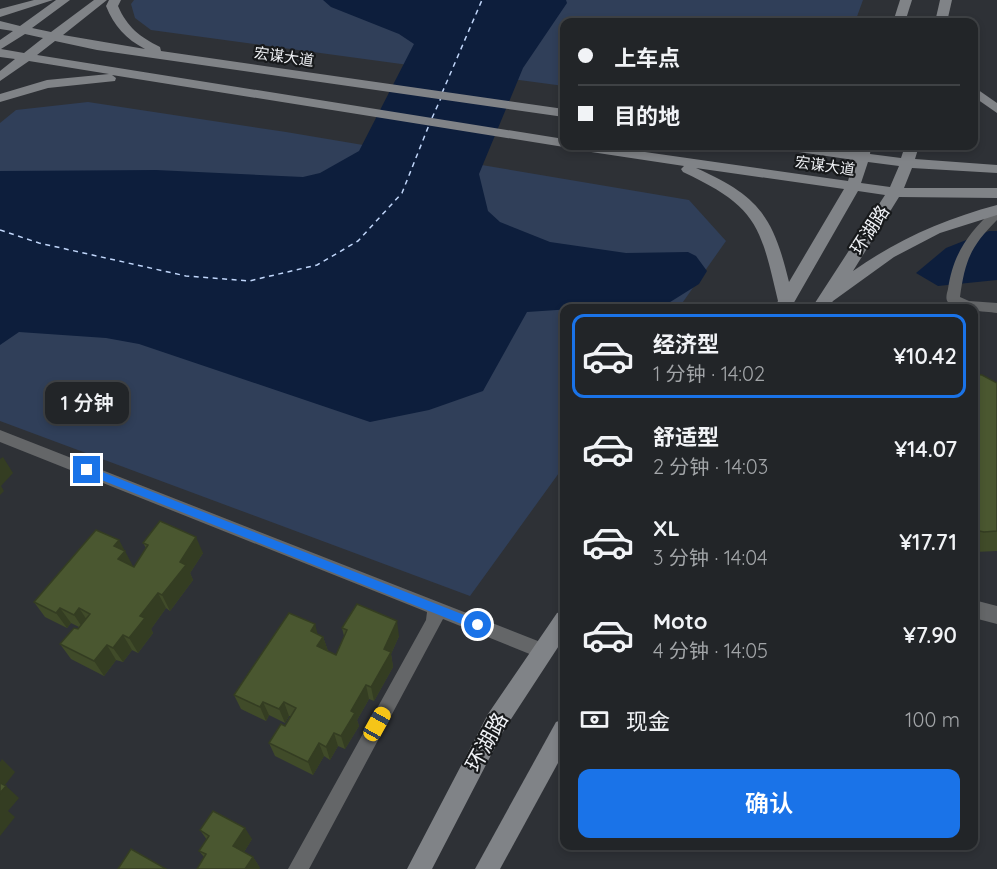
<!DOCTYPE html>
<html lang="zh">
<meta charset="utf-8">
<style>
body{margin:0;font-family:Quicksand,"Noto Sans SC",sans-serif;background:#2a2d30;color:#f1f3f6;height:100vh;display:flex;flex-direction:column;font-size:22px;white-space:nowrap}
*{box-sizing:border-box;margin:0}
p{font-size:20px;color:#a2a5a8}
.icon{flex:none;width:33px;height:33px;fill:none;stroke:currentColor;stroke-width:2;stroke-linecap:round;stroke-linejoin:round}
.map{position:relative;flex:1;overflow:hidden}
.sheet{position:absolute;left:560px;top:304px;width:418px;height:546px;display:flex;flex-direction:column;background:#222528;border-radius:12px;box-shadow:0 3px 9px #0003,0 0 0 2px #3f4245}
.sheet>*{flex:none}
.hud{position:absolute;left:560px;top:18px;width:418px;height:132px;border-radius:12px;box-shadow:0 3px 9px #0003,0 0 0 2px #3f4245;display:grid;align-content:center;height:132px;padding:0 18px;background:#222528}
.end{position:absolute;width:27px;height:27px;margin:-14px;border:8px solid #1a73e8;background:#fff;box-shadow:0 0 0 3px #fff}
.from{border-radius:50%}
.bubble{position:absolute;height:42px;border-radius:12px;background:#222528;box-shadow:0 3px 9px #0003,0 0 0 2px #3f4245;font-size:20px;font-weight:600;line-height:42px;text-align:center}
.car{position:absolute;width:18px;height:36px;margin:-18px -9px;border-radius:8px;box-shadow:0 0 4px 2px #0007;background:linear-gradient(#f5c518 24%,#345 0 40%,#f5c518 0 76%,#345 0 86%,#f5c518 0)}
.hud b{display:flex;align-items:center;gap:21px;height:57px;font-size:22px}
.hud b+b{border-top:2px solid #3f4245}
.hud i{width:15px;height:15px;background:#f1f3f6}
ul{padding:10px 0 0;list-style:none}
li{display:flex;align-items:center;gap:18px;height:84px;margin:0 12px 9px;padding:0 6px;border:3px solid transparent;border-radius:12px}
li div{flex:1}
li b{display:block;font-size:22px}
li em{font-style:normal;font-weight:600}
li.selected{border-color:#1a73e8}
li>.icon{width:54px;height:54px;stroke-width:1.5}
.pay{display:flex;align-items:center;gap:15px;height:66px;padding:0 18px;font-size:22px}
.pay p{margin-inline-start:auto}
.button{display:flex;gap:12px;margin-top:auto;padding:12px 18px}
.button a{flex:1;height:69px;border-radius:12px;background:#1a73e8;color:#fff;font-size:24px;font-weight:600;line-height:69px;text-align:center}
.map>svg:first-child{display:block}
.green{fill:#303f59}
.water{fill:#0d1e3c}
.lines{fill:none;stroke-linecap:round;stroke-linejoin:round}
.ferry{stroke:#c0d6fa;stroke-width:1.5;stroke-dasharray:5 4.5;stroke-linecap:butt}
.lane{fill:#646668;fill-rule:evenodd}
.street{fill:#646668;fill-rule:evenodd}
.secondary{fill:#808387;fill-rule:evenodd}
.wall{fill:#404b29}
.shaded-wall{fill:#343d22}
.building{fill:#4a5730;stroke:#343d22;stroke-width:1.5}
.route{fill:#1a73e8}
.labels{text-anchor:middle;stroke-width:4.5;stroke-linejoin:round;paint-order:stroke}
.far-street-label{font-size:15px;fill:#eff1f5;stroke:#17191b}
.street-label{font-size:18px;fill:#eff1f5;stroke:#17191b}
.near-street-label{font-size:21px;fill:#eff1f5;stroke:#17191b}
</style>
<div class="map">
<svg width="997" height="869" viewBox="0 0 997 869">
<rect width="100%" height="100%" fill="#2e3136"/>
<g class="green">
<path d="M 134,0 L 863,0 L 855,22 L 564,22 L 564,86 L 151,30 L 135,18 L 131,4 Z"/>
<path d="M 88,102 L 286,132 L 689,200 L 726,241 L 678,309 L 564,309 L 564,466 L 470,596 L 0,421 L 0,123 L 16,110 Z"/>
</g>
<g class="water">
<path d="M 323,0 L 566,0 L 567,3 L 523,68 L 479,174 L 488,211 L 500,222 L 550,242 L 626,253 L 688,252 L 696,256 L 707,271 L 699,284 L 659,309 L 587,308 L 527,312 L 483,391 L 429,410 L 370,422 L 139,344 L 106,338 L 19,332 L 0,345 L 0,171 L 156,170 L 303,177 L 320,173 L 359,151 L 414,44 L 399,34 L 331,7 Z"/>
<path d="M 989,231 L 997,231 L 997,280 L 938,286 L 916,273 L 946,248 Z"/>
</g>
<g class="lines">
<g class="ferry">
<path d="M 442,93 L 482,0"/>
<path d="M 432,118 L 441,98"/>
<path d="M 0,230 L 39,243 L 186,276 L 249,281 L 317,265 L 358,241 L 402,193 L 429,125"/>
</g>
<g class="lane">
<path d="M 997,209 L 997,220 C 971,246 965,260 960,297 L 969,301 L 997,303 L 997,313 C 984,311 958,311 948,302 C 945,299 947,293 948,289 C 953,254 968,234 993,210 Z"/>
<path d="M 0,430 L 548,645 L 551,651 L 548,657 L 542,659 L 443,619 L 309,869 L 288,869 L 426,620 L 427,612 L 0,442 Z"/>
</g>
<path class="street" d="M 974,600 L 997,606 L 997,624 L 974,618 Z"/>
<g class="secondary">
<path d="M 34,0 L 53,0 L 0,17 L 0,9 Z"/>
<path d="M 56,0 L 70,0 L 32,28 L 51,32 L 94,0 L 107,0 L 63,35 L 145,49 C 126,39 114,26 106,6 L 109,0 L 121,0 L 118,6 C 127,27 140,37 160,47 L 161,51 L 564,109 L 564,117 L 97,50 L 55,41 L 37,55 L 564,139 L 564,146 L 569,146 L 564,147 L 112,75 L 116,78 L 115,81 L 48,88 L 0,102 L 0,94 L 47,80 L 109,74 L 29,61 L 0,81 L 0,71 L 15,59 L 0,57 L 0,40 L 13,31 L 0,29 L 0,21 L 20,26 ZM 25,34 L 43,38 L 24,53 L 1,49 Z"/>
<path d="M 900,0 L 912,0 L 905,22 L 893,22 Z"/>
<path d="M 940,0 L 952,0 L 947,22 L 935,22 Z"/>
<path d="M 974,87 L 997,103 L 997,113 L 974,97 Z"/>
<path d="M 571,146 L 603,146 L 848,181 L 854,160 L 785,150 L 778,146 L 812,146 L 857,152 L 859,146 L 871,146 L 870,154 L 901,158 L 905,146 L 919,146 L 915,159 L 997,165 L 997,173 L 912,168 L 904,188 L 997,188 L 997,198 L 899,197 L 853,271 C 897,240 944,219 997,205 L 997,215 L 940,233 L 894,257 L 833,301 L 827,309 L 811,309 L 885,195 L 858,191 L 792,306 L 789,309 L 777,309 L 775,306 L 778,301 C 760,224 757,207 683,172 L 681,169 L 684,166 L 578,150 ZM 868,162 L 899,166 L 890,187 L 861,183 ZM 696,168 L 844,189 L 789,282 C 773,216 759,196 696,168 Z"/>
<path d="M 564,611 L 564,638 L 504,730 L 432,869 L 407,869 L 488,714 L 557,613 Z"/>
<path d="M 564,719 L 564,752 L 500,869 L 475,869 L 556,722 Z"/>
</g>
</g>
<g class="wall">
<path d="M 974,374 L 997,383 L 997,551 L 974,552 Z"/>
<path d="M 143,543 L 203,553 L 190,573 L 193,580 L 170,611 L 166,608 L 151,629 L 153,633 L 138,653 L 132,650 L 123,662 L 116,660 L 104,676 L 71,659 L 60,644 L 79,627 L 71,623 L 67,628 L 45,617 L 34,602 L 133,567 L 134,567 L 146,548 Z"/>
<path d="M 342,628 L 399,636 L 391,654 L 393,667 L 374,701 L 369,699 L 357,720 L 359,726 L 345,749 L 338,746 L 330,760 L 324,756 L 313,775 L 275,756 L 269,743 L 285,726 L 291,716 L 289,716 L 285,723 L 269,715 L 266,721 L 241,709 L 234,695 L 318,634 L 323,637 L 328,651 L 336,655 L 344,636 Z"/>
<path d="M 200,830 L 252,839 L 244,852 L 253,857 L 260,868 L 204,857 L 199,851 L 207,840 Z"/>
</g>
<g class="shaded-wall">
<path d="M 3,457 L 13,473 L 1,486 L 4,491 L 0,495 L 0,459 Z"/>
<path d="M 196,537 L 203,553 L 190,573 L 193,580 L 170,611 L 162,595 L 180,562 Z"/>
<path d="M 119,540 L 133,566 L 118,559 L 114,546 Z"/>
<path d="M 158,593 L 166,608 L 151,629 L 153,633 L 138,653 L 129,638 L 140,616 Z"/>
<path d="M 60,608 L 71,623 L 67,628 L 56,613 Z"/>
<path d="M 79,608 L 89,623 L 84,630 L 74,615 Z"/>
<path d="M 397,621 L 399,636 L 391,654 L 393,667 L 374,701 L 371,687 L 384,649 Z"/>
<path d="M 315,624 L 319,639 L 311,631 Z"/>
<path d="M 123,635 L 132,650 L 123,662 L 113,648 Z"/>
<path d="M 323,637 L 328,651 L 317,646 Z"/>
<path d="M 107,645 L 116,660 L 104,676 L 94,661 Z"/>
<path d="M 366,685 L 369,699 L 357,720 L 359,726 L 345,749 L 341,736 L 351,711 Z"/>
<path d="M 263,702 L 269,715 L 266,721 L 260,707 Z"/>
<path d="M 284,702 L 289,716 L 285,723 L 279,709 Z"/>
<path d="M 334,733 L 338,746 L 330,760 L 326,747 Z"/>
<path d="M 319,743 L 324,756 L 313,775 L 308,762 Z"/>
<path d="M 2,759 L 15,772 L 2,789 L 0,787 L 0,762 Z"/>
<path d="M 6,786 L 19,798 L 8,811 L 15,817 L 0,836 L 0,793 Z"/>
<path d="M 245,828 L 252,839 L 241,857 L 233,846 Z"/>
<path d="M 253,857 L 260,868 L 259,869 L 245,869 Z"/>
</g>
<g class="building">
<path d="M 974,374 L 982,375 L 997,383 L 997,531 L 984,532 L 974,530 Z"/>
<path d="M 160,521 L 196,537 L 180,562 L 186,565 L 162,595 L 158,593 L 140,616 L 145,618 L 129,638 L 123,635 L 113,648 L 107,645 L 94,661 L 60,644 L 74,628 L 78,629 L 90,614 L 79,608 L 74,615 L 60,608 L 56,613 L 34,602 L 96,530 L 119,540 L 114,546 L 125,551 L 118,559 L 134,567 L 148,545 L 143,543 Z"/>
<path d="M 357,604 L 397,621 L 384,649 L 391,652 L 371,687 L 366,685 L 351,711 L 355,713 L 341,736 L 334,733 L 326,747 L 319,743 L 308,762 L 269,743 L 281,724 L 285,726 L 296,708 L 284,702 L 279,709 L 263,702 L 260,707 L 234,695 L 289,613 L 315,624 L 311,631 L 323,637 L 317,646 L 336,655 L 347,630 L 342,628 Z"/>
<path d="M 0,783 L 6,786 L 0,793 Z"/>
<path d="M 213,811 L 245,828 L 233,846 L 253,857 L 245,869 L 197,869 L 206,854 L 199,851 L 209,836 L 200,830 Z"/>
<path d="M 131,849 L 166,869 L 118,869 Z"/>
</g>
<path class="route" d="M 87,466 L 482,622 L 484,625 L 482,629 L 474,629 L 84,473 L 82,470 Z"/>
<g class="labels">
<g class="far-street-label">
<text transform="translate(284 57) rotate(8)" y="5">宏谋大道</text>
<text transform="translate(825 166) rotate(8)" y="5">宏谋大道</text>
</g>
<g class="street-label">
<text transform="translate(870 230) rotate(-57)" y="6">环湖路</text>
</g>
<g class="near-street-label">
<text transform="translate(487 742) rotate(-61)" y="7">环湖路</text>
</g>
</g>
</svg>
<i class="end from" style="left:478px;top:625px"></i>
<i class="end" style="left:87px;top:470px"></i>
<div class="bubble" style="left:45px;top:382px;width:84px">1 分钟</div>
<i class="car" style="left:377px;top:724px;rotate:29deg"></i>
<div class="hud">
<b><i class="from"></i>上车点</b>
<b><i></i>目的地</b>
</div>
<section class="sheet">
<ul>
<li class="selected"><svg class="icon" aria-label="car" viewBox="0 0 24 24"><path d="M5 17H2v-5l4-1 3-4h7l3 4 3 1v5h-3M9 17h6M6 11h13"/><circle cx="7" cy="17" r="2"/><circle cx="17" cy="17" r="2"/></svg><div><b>经济型</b><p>1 分钟 · 14:02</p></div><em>¥10.42</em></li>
<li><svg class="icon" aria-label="car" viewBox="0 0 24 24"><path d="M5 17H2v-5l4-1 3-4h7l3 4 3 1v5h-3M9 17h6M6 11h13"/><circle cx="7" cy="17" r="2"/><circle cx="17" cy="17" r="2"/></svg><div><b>舒适型</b><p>2 分钟 · 14:03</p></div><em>¥14.07</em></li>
<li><svg class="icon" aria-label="car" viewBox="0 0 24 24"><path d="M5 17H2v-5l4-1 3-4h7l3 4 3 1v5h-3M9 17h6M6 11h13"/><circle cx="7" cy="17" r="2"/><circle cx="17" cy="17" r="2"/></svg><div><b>XL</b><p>3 分钟 · 14:04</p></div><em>¥17.71</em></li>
<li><svg class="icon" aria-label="car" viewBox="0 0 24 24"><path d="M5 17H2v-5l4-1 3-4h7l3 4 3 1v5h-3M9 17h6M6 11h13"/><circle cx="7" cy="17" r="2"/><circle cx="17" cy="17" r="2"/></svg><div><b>Moto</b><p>4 分钟 · 14:05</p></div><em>¥7.90</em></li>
</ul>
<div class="pay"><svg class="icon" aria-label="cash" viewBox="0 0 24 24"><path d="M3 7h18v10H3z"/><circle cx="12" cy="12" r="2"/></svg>现金<p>100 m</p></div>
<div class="button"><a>确认</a></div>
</section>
</div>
